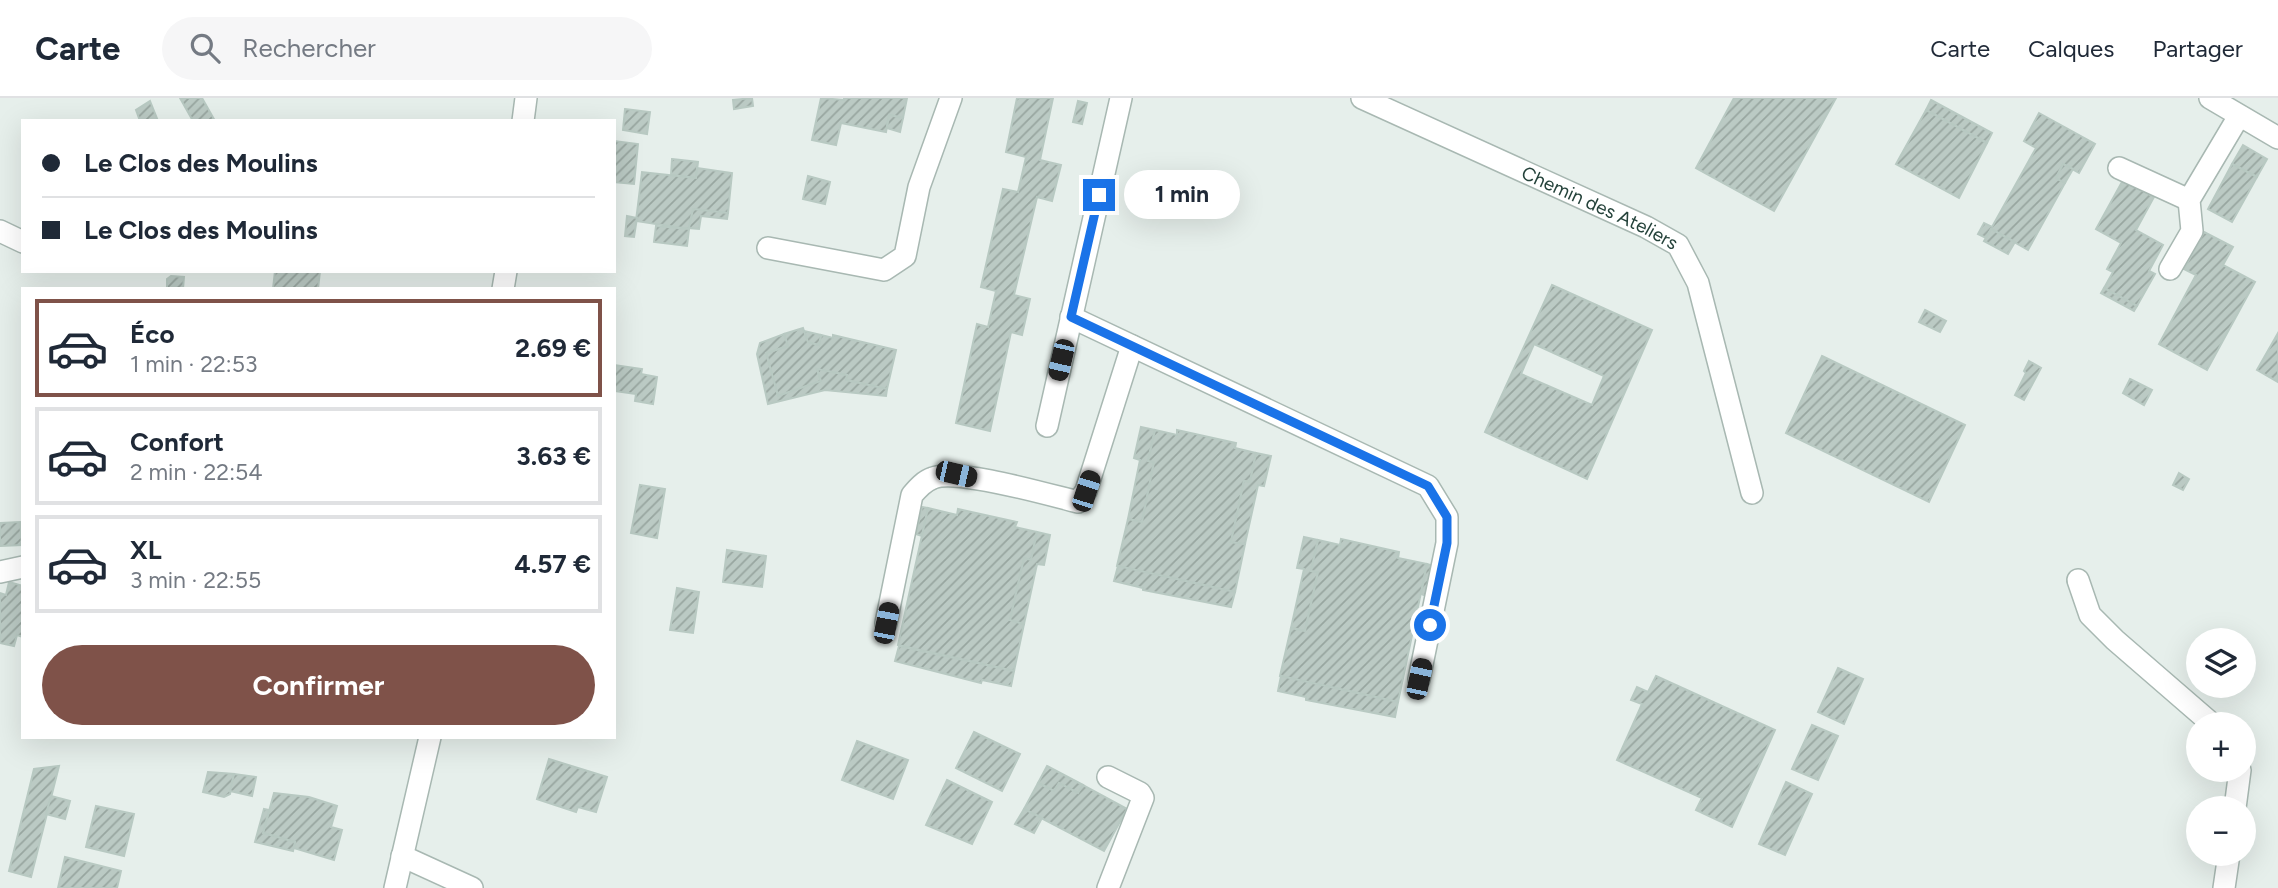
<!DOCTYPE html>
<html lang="fr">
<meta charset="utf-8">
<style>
body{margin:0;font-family:Figtree,sans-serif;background:#f6f6f7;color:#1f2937;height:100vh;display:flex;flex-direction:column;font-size:26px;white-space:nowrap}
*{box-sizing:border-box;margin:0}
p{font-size:23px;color:#747a83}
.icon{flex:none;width:38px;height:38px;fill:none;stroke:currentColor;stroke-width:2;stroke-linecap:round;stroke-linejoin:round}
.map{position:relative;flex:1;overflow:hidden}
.side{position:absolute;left:21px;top:189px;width:595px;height:452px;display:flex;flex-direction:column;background:#fff;border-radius:0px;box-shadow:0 7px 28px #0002}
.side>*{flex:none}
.guide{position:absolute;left:21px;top:21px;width:595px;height:154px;border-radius:0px;box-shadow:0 7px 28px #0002;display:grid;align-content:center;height:154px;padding:0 21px;background:#fff}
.buttons{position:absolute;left:2186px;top:530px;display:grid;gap:14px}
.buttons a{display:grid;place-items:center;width:70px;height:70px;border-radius:50%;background:#fff;box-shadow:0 7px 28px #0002;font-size:35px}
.end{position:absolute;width:32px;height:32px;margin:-16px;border:9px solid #1a73e8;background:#fff;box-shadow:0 0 0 4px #fff}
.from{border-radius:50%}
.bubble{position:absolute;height:49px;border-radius:24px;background:#fff;box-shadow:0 7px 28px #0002;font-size:23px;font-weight:700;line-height:49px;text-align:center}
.car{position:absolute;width:21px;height:42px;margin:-21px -10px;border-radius:9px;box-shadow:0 0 5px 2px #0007;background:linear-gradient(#222 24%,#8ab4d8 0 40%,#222 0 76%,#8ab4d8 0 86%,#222 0)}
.guide b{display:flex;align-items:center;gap:24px;height:66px;font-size:26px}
.guide b+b{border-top:2px solid #e0e1e3}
.guide i{width:18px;height:18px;background:#1f2937}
ul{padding:12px 0 0;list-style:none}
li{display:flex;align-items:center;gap:21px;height:98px;margin:0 14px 10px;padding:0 7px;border:4px solid #e0e1e3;border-radius:0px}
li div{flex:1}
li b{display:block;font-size:26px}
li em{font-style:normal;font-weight:700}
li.on{border-color:#7f5249}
li>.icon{width:63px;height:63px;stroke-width:1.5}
.primary-button{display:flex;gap:14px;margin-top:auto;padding:14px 21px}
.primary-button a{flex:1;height:80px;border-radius:42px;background:#7f5249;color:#fff;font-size:28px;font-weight:700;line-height:80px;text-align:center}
header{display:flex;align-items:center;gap:42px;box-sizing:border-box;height:98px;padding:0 35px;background:#fff;border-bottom:2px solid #e0e1e3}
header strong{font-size:33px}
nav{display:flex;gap:38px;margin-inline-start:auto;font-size:24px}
.search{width:490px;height:63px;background:#f6f6f7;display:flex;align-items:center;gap:18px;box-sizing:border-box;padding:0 24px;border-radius:38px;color:#747a83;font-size:26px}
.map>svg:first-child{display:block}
.building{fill:url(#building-hatch);stroke:#b8c9c2;stroke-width:2;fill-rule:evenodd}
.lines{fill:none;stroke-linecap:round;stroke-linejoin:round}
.minor-casing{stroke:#a8b8b2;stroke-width:24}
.minor{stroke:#fff;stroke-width:21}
.route{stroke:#1a73e8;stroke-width:9}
.labels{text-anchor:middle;stroke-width:5;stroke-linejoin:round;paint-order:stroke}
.street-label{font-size:19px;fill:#24423a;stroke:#f7fbf9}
</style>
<header>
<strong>Carte</strong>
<div class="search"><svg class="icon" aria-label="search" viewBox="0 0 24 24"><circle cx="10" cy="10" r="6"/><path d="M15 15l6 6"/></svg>Rechercher</div>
<nav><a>Carte</a><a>Calques</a><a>Partager</a></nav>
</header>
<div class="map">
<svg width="2278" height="790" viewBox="0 0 2278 790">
<defs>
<pattern id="building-hatch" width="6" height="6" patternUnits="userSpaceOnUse" patternTransform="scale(1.75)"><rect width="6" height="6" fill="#bbcac4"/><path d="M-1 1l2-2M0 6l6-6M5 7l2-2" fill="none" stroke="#98a6a0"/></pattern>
</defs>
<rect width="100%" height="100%" fill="#e6efeb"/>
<g class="building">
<path d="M 180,0 L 202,0 L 215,23 L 193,23 Z"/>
<path d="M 752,0 L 753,8 L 734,11 L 733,2 Z"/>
<path d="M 821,0 L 844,2 L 844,0 L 907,0 L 903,20 L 889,17 L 886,34 L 841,25 L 836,47 L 812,42 Z"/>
<path d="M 1017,0 L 1053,0 L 1040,62 L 1061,67 L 1052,103 L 1037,99 L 1014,197 L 1030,201 L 1022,237 L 1011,234 L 990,333 L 956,325 L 977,226 L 988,229 L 996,193 L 981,189 L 1003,91 L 1018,94 L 1026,59 L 1006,54 Z"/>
<path d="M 1734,0 L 1836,0 L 1774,113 L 1696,70 Z"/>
<path d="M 1931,2 L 1992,35 L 1987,45 L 1926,12 Z"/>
<path d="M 150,3 L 158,23 L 140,23 L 136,12 Z"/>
<path d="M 1078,3 L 1087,5 L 1082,26 L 1073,24 Z"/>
<path d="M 625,11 L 650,14 L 647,36 L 623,32 Z"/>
<path d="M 1926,12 L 1987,45 L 1959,100 L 1896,66 Z"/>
<path d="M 2039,15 L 2095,46 L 2079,75 L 2063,66 L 2056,80 L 2065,85 L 2028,152 L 1991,131 L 1986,140 L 1978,136 L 1984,125 L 1992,129 L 2036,50 L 2024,43 Z"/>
<path d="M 889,17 L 903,20 L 900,34 L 887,30 Z"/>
<path d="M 614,43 L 638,46 L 634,86 L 614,84 Z"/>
<path d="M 2243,47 L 2267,61 L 2257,79 L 2232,66 Z"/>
<path d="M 672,61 L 698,64 L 696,80 L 671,77 Z"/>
<path d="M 2063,66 L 2073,71 L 2065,85 L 2056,80 Z"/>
<path d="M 2232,66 L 2257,79 L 2232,124 L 2208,111 Z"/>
<path d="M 697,70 L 732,75 L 728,115 L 693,111 L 689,131 L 636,123 L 642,74 L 696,80 Z"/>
<path d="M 808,78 L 830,84 L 825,106 L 803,101 Z"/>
<path d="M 2123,82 L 2154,99 L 2136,132 L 2163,147 L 2149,173 L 2155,176 L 2137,208 L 2104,190 L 2113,174 L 2107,171 L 2121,145 L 2096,131 Z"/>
<path d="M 693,111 L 728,115 L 727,121 L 701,118 L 699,131 L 689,130 Z"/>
<path d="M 627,118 L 637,120 L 634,139 L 625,138 Z"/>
<path d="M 656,128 L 689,131 L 687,148 L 654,144 Z"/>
<path d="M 1991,131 L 2015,144 L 2008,156 L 1984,143 Z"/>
<path d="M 2204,134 L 2233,149 L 2223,167 L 2255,184 L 2207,272 L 2159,246 L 2196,177 L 2184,171 Z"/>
<path d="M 275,173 L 320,173 L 318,191 L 273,191 Z"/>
<path d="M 171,178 L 184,179 L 183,191 L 167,191 L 167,181 Z"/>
<path d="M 1552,187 L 1652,232 L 1587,381 L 1485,334 ZM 1534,246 L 1604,278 L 1592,307 L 1521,276 Z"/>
<path d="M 2104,190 L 2137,208 L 2134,213 L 2101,195 Z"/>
<path d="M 1925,212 L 1946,223 L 1940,234 L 1919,224 Z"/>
<path d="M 803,230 L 808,244 L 819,247 L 821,237 L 833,240 L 833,237 L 896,252 L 887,291 L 846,282 L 847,277 L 817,271 L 821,283 L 778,298 L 766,255 L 788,248 L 784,236 Z"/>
<path d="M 804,233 L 821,237 L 819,247 L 808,244 Z"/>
<path d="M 2278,235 L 2278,284 L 2257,272 Z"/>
<path d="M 784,236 L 788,248 L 766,255 L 778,298 L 821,283 L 817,271 L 847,277 L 846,282 L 887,291 L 886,298 L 825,292 L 768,306 L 757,256 L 760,245 Z"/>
<path d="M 1822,258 L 1965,327 L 1929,404 L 1786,335 Z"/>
<path d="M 2029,263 L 2041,270 L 2024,302 L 2015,297 L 2026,275 L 2024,273 Z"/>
<path d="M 614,267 L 642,271 L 641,276 L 657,279 L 653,306 L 635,303 L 636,296 L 614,293 Z"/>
<path d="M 2130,281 L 2152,292 L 2144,307 L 2123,295 Z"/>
<path d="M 1141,329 L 1155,332 L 1148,363 L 1154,364 L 1142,424 L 1128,421 L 1140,362 L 1134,360 Z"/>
<path d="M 1155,332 L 1177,337 L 1177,332 L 1236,345 L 1235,350 L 1256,355 L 1250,384 L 1244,383 L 1231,444 L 1245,446 L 1235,494 L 1117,468 L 1128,421 L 1142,424 L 1154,364 L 1148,363 Z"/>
<path d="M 1256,355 L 1271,358 L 1264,388 L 1258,387 L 1245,446 L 1231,444 L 1244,383 L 1250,384 Z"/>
<path d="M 2179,375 L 2189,381 L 2183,392 L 2173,387 Z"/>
<path d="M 640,387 L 665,391 L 657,440 L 631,435 Z"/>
<path d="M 922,409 L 928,410 L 922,438 L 916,436 Z"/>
<path d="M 928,410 L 957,417 L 958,411 L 1017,424 L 1015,429 L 1037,434 L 1031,462 L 1024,460 L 1010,522 L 1024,526 L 1014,573 L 898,547 Z"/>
<path d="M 20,424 L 22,447 L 0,448 L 0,425 Z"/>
<path d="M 1037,434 L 1050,437 L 1044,467 L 1037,466 L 1024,526 L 1010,522 L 1024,460 L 1031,462 Z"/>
<path d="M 1304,439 L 1318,442 L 1311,473 L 1318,474 L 1305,533 L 1291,530 L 1304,471 L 1297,470 Z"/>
<path d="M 1341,441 L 1399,454 L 1398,460 L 1427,466 L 1398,604 L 1280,578 L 1291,530 L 1305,533 L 1318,474 L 1311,473 L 1318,442 L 1340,447 Z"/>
<path d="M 727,452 L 766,458 L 762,489 L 723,484 Z"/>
<path d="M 1427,466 L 1433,468 L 1426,498 L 1421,496 Z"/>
<path d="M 1118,468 L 1235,494 L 1231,509 L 1143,492 L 1143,490 L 1114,483 Z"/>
<path d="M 9,484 L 23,488 L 23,539 L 17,537 L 14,548 L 0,545 L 0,495 L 6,497 Z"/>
<path d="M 677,490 L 699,494 L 693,535 L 670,532 Z"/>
<path d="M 899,548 L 1014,573 L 1011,588 L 982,582 L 981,585 L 895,563 Z"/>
<path d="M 1838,570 L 1863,581 L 1844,626 L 1818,614 Z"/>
<path d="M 1281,578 L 1398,604 L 1395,619 L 1306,602 L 1306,599 L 1278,593 Z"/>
<path d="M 1656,578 L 1775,632 L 1732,729 L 1696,712 L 1702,700 L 1617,662 L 1642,606 L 1631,602 L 1637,589 L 1648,594 Z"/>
<path d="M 1812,627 L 1838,638 L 1818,682 L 1792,671 Z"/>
<path d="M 974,634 L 1020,656 L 1002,693 L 956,670 Z"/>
<path d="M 857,643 L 908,662 L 893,701 L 842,682 Z"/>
<path d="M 549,661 L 607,679 L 596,714 L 578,709 L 576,714 L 537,701 Z"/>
<path d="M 59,668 L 31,779 L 9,773 L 34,671 Z"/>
<path d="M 1047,668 L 1083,687 L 1078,695 L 1059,685 L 1054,693 L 1038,685 Z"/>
<path d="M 208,674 L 234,676 L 230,696 L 224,699 L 203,694 Z"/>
<path d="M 234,676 L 256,679 L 252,698 L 230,693 Z"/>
<path d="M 947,682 L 992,704 L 972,746 L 926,727 Z"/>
<path d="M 1786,684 L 1812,696 L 1785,757 L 1759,746 Z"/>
<path d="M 1038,685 L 1054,693 L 1059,685 L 1078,695 L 1083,687 L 1127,711 L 1104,753 L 1024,711 Z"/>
<path d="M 274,695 L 309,699 L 337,708 L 331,729 L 342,732 L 334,762 L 294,750 L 295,744 L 263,735 Z"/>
<path d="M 51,698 L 70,703 L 65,721 L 46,716 Z"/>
<path d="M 96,708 L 134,716 L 124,758 L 86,749 Z"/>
<path d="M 264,711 L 269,712 L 263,735 L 295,744 L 293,753 L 255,744 Z"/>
<path d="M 1024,711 L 1042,720 L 1034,735 L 1015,726 Z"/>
<path d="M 65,759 L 121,773 L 117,790 L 58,790 Z"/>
</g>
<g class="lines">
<g class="minor-casing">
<g id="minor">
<path id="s1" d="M 1362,0 L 1646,129 L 1678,147 L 1698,185 L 1752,395"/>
<path d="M 2210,0 L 2278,40"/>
<path d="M 523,23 L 526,0"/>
<path d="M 2119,70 L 2189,102"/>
<path d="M 0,133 L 23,144"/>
<path d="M 768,150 L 884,172 L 905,158 L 919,89 L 951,0"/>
<path d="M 2170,171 L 2192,133 L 2189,102 L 2239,18"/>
<path d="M 503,191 L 506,173"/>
<path d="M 1071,219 L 1428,388 L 1447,419 L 1447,445 L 1419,581"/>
<path d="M 1047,328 L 1121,0"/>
<path d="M 0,474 L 23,469"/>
<path d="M 2078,482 L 2090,517 L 2115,542 L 2212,626"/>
<path d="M 886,525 L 912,397 C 918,390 924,383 933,380 C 957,370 1049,397 1078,404 L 1086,393 L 1132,248"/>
<path d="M 1108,679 L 1140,695 L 1143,700 L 1108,790"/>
<path d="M 2235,710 L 2240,672"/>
<path d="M 402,758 L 472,790"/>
<path d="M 395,790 L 430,639"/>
<path d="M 2224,790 L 2229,756"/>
</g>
</g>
<use href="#minor" class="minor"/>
</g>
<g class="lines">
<path class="route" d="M 1099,97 L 1071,219 L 1428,388 L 1447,419 L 1447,445 L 1430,527"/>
</g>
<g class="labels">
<g class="street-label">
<text dy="7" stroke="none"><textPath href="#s1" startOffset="262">Chemin des Ateliers</textPath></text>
</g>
</g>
</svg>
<div class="buttons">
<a><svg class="icon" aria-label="layers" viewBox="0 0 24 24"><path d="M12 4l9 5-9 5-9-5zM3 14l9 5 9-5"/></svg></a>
<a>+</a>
<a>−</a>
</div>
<i class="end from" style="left:1430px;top:527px"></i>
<i class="end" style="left:1099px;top:97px"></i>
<div class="bubble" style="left:1124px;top:72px;width:116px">1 min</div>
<i class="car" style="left:1061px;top:262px;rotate:193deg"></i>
<i class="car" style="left:956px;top:376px;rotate:103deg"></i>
<i class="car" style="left:1086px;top:393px;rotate:18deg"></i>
<i class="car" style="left:886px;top:525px;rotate:11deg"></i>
<i class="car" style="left:1419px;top:581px;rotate:12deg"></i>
<div class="guide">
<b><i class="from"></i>Le Clos des Moulins</b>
<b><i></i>Le Clos des Moulins</b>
</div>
<section class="side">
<ul>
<li class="on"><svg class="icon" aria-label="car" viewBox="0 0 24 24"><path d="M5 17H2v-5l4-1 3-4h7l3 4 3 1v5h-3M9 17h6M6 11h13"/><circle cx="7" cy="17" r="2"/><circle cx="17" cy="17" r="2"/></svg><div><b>Éco</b><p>1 min · 22:53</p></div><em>2.69 €</em></li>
<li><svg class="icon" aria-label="car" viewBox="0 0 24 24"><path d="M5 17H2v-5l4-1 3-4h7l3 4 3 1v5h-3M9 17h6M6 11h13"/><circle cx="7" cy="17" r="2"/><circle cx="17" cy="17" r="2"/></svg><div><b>Confort</b><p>2 min · 22:54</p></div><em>3.63 €</em></li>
<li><svg class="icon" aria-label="car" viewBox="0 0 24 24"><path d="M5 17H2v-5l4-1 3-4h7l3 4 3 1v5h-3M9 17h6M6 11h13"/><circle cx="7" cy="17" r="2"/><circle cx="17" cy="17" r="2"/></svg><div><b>XL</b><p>3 min · 22:55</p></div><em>4.57 €</em></li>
</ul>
<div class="primary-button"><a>Confirmer</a></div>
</section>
</div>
